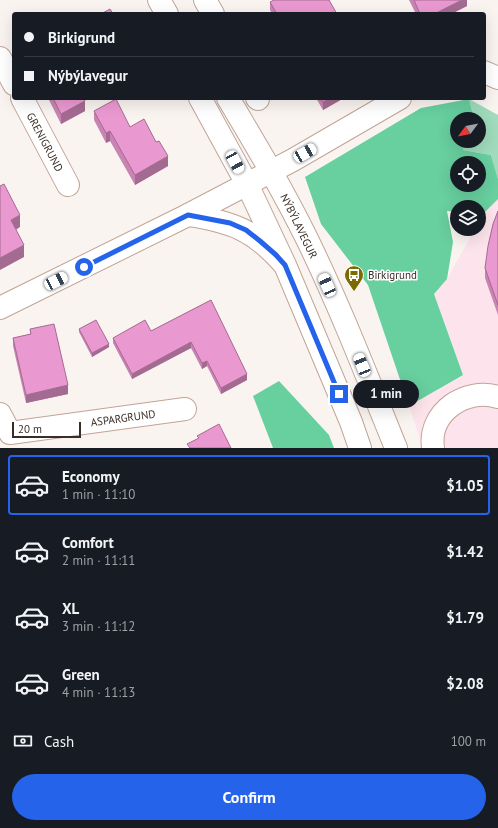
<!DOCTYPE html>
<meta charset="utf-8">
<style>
body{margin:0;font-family:"PT Sans",sans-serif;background:#242831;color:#f1f3f6;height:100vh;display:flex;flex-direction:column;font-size:15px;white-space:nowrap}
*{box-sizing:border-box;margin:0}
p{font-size:13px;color:#9ea1a6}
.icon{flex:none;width:22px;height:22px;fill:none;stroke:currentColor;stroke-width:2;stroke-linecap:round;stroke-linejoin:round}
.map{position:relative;height:448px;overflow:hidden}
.drawer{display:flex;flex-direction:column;background:#171b24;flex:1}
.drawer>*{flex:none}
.banner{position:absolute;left:12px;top:12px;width:474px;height:88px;border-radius:4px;box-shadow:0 4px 16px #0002;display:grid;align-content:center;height:88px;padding:0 12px;background:#171b24}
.needle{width:26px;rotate:238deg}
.buttons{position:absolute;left:450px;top:112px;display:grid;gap:8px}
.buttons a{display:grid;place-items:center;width:36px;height:36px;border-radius:50%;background:#171b24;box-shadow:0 4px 16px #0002;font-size:20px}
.scale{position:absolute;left:12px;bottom:10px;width:69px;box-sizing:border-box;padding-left:4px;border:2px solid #382d27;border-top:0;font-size:11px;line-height:14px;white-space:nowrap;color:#382d27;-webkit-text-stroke:3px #fff;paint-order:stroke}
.end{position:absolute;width:18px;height:18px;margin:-9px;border:5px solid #2563eb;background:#fff;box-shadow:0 0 0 2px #fff}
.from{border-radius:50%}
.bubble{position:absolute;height:28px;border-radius:14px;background:#171b24;box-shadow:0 4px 16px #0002;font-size:13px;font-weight:600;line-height:28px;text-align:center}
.car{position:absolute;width:12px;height:24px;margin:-12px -6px;border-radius:5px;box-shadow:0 0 3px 1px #0007;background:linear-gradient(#fff 24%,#345 0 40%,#fff 0 76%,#345 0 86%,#fff 0)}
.banner b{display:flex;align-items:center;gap:14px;height:38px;font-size:15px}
.banner b+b{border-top:1px solid #363941}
.banner i{width:10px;height:10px;background:#f1f3f6}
ul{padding:7px 0 0;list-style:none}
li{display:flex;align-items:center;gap:12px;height:60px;margin:0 8px 6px;padding:0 4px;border:2px solid transparent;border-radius:4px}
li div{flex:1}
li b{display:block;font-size:15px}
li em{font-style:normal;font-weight:600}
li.active{border-color:#2563eb}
li>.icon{width:36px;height:36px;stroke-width:1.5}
.pay{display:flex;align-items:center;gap:10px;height:44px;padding:0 12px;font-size:15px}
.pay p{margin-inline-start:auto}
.button{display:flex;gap:8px;margin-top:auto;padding:8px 12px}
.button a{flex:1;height:46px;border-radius:24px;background:#2563eb;color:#fff;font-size:16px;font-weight:600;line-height:46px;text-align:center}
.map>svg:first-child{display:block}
.commercial{fill:#fde4ec}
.green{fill:#9fdbbc}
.forest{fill:#68cf9f;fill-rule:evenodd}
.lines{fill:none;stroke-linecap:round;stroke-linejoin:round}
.minor-casing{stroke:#c1a496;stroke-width:24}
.major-casing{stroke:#c1a496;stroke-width:24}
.minor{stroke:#fff;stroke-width:22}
.major{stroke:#fff;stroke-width:22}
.wall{fill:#c984b3}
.shaded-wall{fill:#a46b92}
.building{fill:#ea99d0;stroke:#a46b92}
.route{stroke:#2563eb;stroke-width:5}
.labels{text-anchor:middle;stroke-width:3;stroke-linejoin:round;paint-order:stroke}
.street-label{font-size:11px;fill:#382d27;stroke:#fff}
.poi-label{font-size:11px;fill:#382d27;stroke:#fff;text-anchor:start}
</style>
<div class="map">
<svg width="498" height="448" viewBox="0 0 498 448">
<rect width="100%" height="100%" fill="#faf4f1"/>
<path class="commercial" d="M 498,199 L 498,448 L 423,448 L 409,406 L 463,375 L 434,294 L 447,279 L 475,229 L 479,229 L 479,222 L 484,213 Z"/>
<path class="green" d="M 469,99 L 498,115 L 498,179 L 491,155 L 463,150 L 467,141 L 479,141 L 479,119 L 474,119 Z"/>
<g class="forest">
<path d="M 469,99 L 474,119 L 457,119 L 457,141 L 467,141 L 463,150 L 491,155 L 498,179 L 498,199 L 484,213 L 479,213 L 479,207 L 457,207 L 457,212 L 447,211 L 453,242 L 447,279 L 434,294 L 463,375 L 409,406 L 368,285 L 321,224 L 305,177 L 421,108 ZM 457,163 L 479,163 L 479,185 L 457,185 Z"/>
<path d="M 279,381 L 329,435 L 334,448 L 273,448 L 253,396 Z"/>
</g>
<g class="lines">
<g class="minor-casing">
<g id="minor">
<path d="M 205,0 L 213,14"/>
<path d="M 0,58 L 14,84"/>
<path d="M 484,72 L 498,78"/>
<path d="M 22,98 L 68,185"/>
<path d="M 257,98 L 258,99"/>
<path d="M 188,215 C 233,222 254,230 284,264"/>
<path d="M 0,308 L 188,215 L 293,160 L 400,98"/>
<path d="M 0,414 L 10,433 L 185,409"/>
<path d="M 433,448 C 428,412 466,387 498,397"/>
</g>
</g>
<g class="major-casing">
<g id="major">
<path d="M 159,0 L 167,14"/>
<path d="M 200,98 L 247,184 L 285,265 L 351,422 L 360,448"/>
<path d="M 228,98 C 256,145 284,192 308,241 C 341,309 368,379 396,448"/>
</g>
</g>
<use href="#minor" class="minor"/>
<use href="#major" class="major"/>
</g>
<g class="wall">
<path d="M 409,0 L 467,0 L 467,6 L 451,14 L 416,14 Z"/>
<path d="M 270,2 L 337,14 L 272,14 L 270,10 Z"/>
<path d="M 48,98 L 83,98 L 85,111 L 61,124 Z"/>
<path d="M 316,98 L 344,98 L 323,110 Z"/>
<path d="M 94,111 L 130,127 L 168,166 L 135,185 L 110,141 L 106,143 L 94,120 Z"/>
<path d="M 498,211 L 498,315 L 485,278 L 485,268 Z"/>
<path d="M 211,300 L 247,380 L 221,394 L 207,366 L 202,369 L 191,348 L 132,379 L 113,343 L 113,338 L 151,331 Z"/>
<path d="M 30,329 L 68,394 L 26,403 L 13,346 L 13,338 L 30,334 Z"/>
<path d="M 79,329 L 109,347 L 92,357 L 79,332 Z"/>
</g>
<g class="shaded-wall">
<path d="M 462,0 L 467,0 L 467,6 L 451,14 L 434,14 Z"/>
<path d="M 330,98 L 344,98 L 323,110 L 323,102 Z"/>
<path d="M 85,101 L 85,111 L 61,124 L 61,114 Z"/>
<path d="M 110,131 L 110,141 L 106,143 L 106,133 Z"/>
<path d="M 168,156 L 168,166 L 135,185 L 135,175 Z"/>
<path d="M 20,215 L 20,227 L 11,233 L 11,220 Z"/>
<path d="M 24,245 L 24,257 L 0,270 L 0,258 Z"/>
<path d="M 191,342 L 191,348 L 132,379 L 132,374 Z"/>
<path d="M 109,344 L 109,347 L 92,357 L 92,353 Z"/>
<path d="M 207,361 L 207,366 L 202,369 L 202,363 Z"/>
<path d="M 247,374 L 247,380 L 221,394 L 221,388 Z"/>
<path d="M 68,385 L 68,394 L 26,403 L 26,395 Z"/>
</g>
<g class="building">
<path d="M 274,0 L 329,0 L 337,14 L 277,14 L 270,2 Z"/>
<path d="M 414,0 L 462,0 L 434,14 L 420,14 Z"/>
<path d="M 110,9 L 113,14 L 101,14 Z"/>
<path d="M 53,98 L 83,98 L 85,101 L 61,114 Z"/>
<path d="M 321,98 L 330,98 L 323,102 Z"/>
<path d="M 116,99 L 130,127 L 144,119 L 156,142 L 159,141 L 168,156 L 135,175 L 110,131 L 106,133 L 94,111 Z"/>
<path d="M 4,184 L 20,215 L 11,220 L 24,245 L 0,258 L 0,186 Z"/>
<path d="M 498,211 L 498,305 L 485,268 L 488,246 L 493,224 Z"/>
<path d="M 211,300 L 247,374 L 221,388 L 207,361 L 202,363 L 191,342 L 132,374 L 113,338 L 145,320 L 151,331 Z"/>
<path d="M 96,320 L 109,344 L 92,353 L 79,329 Z"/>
<path d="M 54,324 L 68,385 L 26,395 L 13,338 L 31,334 L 30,329 Z"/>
<path d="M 219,424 L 231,448 L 190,448 L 187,444 L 199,438 L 197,436 Z"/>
</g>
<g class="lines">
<path class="route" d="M 84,267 L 188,215 L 230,223 L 246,230 L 260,241 L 276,255 L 285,265 L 339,394"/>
</g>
<defs>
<g id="bus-pin" transform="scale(1)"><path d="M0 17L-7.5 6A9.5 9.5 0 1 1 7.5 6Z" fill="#7c6b03" stroke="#fff"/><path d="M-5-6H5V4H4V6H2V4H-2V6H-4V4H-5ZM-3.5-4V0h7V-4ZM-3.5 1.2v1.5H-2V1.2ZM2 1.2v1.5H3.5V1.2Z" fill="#fff"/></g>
</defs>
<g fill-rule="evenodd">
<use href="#bus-pin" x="354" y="275"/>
</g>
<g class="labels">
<g class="street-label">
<text transform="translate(45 142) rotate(62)" y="4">GRENIGRUND</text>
<text transform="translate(299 226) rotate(64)" y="4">NÝBÝLAVEGUR</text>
<text transform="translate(123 418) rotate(-8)" y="4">ASPARGRUND</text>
</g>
<g class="poi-label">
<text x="368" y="279">Birkigrund</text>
</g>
</g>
</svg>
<div class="buttons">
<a><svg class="needle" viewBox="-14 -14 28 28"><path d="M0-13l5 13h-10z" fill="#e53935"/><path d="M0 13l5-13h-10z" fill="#9ea1a6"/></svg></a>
<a><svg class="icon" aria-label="locate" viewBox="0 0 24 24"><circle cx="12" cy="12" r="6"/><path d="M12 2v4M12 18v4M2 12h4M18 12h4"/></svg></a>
<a><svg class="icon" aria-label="layers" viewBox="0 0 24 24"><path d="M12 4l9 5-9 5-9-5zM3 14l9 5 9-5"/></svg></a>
</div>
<div class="scale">20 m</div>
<i class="end from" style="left:84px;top:267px"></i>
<i class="end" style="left:339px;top:394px"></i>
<div class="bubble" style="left:353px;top:380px;width:66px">1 min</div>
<i class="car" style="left:305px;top:153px;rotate:60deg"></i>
<i class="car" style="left:235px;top:162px;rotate:151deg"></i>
<i class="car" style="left:56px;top:281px;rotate:63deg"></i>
<i class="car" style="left:327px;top:285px;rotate:336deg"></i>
<i class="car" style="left:362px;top:365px;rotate:338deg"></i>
<div class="banner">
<b><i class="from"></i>Birkigrund</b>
<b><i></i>Nýbýlavegur</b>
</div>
</div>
<section class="drawer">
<ul>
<li class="active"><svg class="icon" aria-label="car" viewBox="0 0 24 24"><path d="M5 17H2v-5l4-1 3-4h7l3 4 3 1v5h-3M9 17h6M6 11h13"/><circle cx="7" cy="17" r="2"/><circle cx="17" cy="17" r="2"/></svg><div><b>Economy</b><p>1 min · 11:10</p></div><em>$1.05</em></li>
<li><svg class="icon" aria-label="car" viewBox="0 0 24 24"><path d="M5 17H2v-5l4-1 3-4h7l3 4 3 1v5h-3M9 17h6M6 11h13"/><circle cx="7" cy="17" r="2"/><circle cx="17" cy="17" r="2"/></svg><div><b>Comfort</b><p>2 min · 11:11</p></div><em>$1.42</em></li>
<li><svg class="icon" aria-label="car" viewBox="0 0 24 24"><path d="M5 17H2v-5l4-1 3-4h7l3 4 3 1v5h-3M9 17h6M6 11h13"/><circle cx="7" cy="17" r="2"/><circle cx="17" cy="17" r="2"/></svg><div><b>XL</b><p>3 min · 11:12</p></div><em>$1.79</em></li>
<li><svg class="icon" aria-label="car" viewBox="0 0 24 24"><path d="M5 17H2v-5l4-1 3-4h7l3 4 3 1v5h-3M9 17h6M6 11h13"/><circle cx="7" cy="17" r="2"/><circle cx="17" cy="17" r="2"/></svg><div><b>Green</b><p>4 min · 11:13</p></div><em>$2.08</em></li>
</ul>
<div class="pay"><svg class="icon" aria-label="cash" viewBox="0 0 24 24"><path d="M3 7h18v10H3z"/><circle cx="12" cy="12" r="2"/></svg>Cash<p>100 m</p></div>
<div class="button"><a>Confirm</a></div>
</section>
